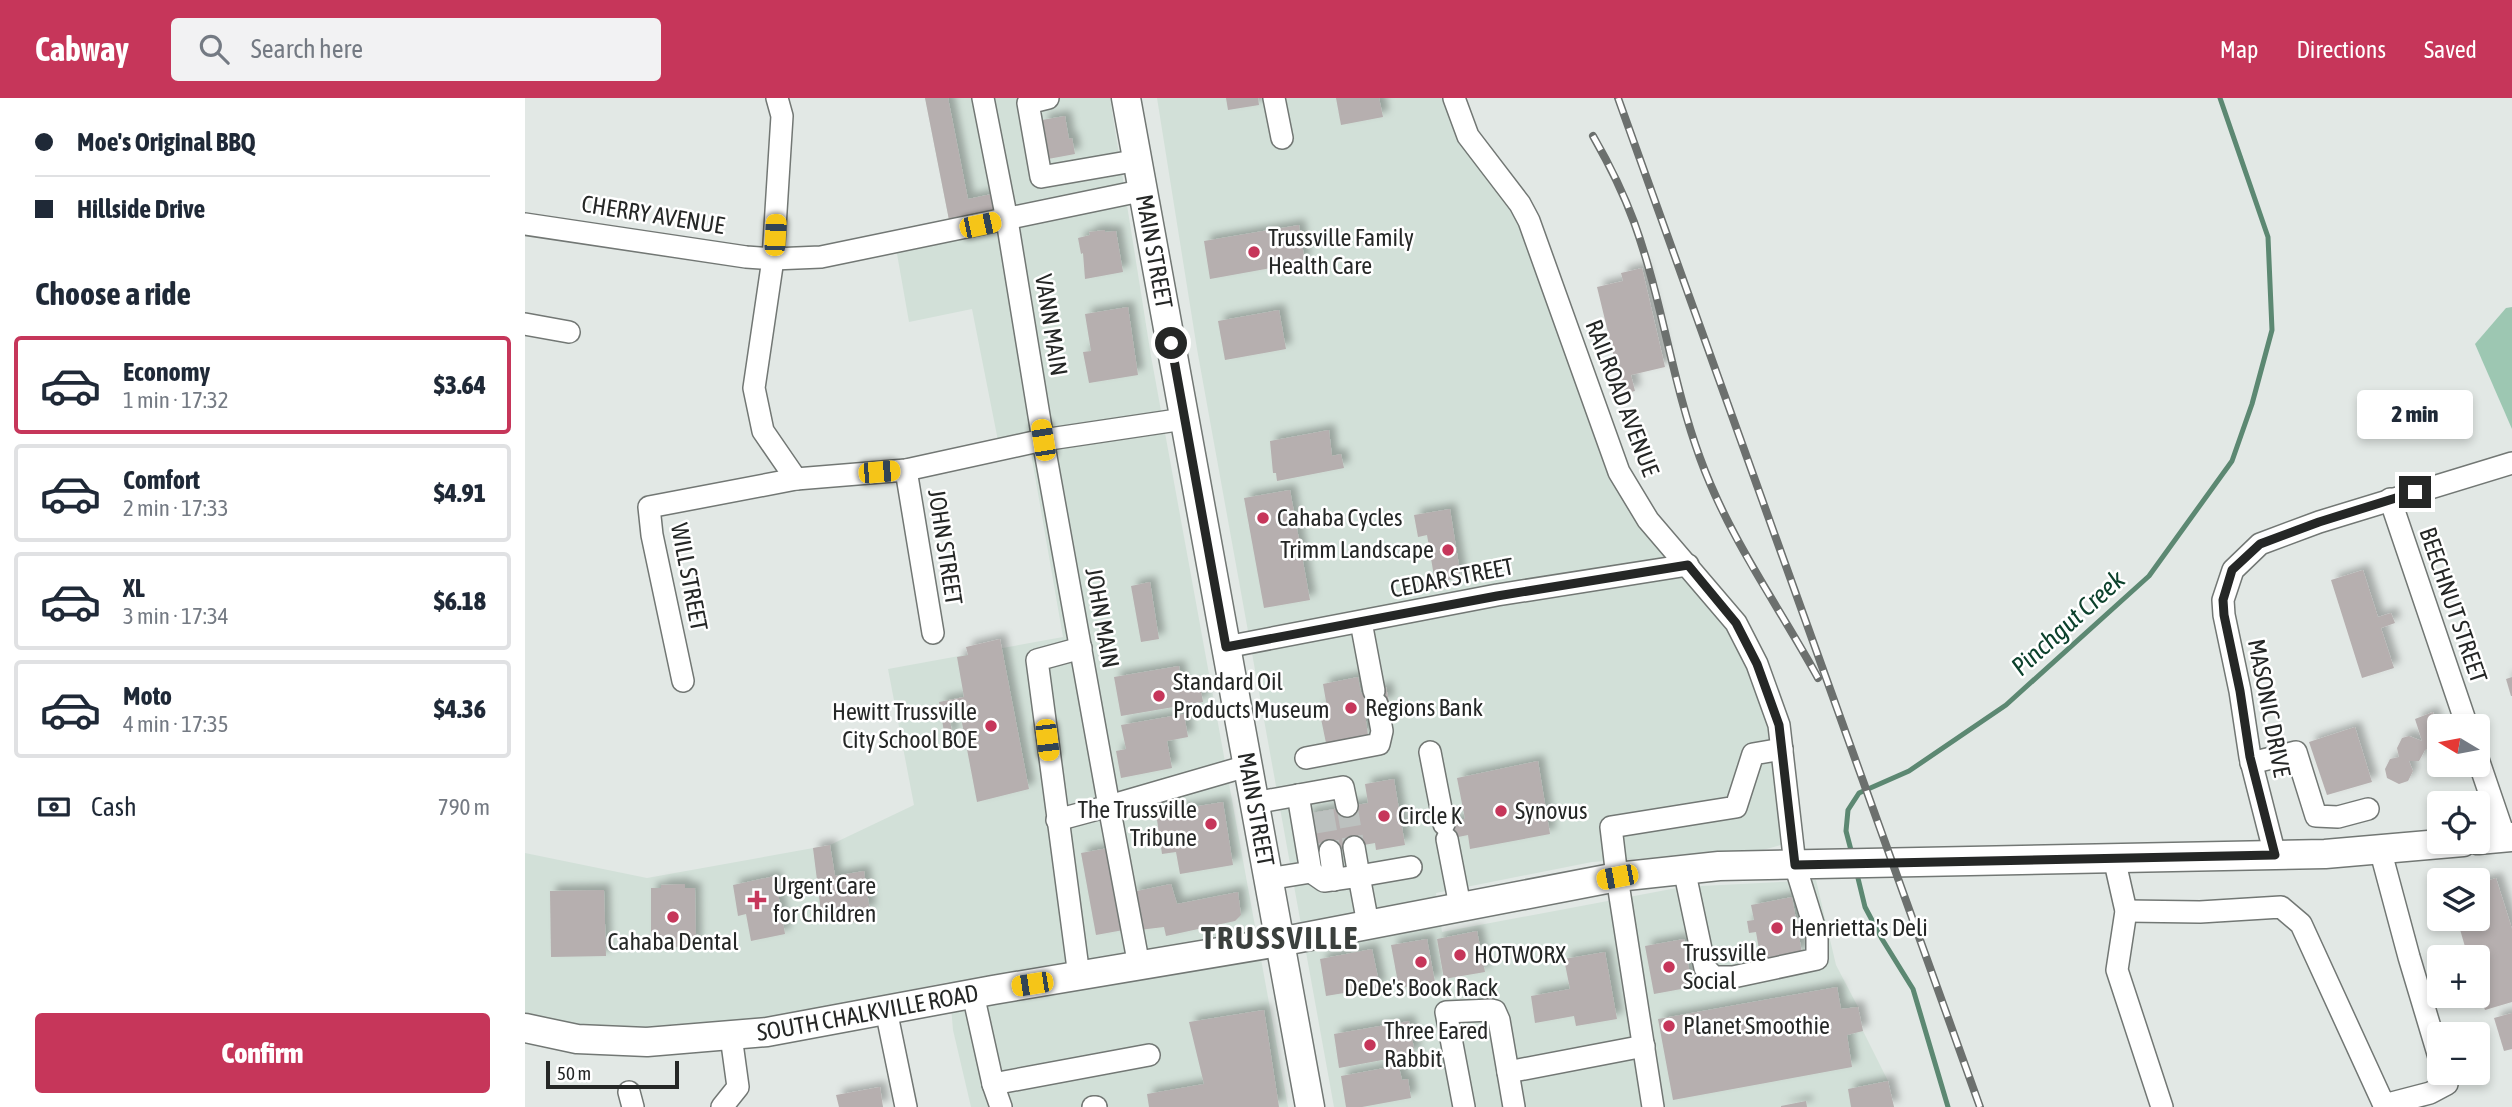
<!DOCTYPE html>
<meta charset="utf-8">
<style>
body{margin:0;font-family:"Asap Condensed",sans-serif;background:#f2f2f3;color:#1f2937;height:100vh;display:flex;flex-direction:column;font-size:26px;white-space:nowrap}
*{box-sizing:border-box;margin:0}
p{font-size:23px;color:#747a83}
.icon{flex:none;width:38px;height:38px;fill:none;stroke:currentColor;stroke-width:2;stroke-linecap:round;stroke-linejoin:round}
.map{position:relative;flex:1;overflow:hidden}
.details{display:flex;flex-direction:column;background:#fff;width:525px}
.details>*{flex:none}
.banner{display:grid;align-content:center;height:154px;padding:0 35px;background:#fff}
.needle{width:46px;rotate:280deg}
.controls{position:absolute;left:1902px;top:616px;display:grid;gap:14px}
.controls a{display:grid;place-items:center;width:63px;height:63px;border-radius:7px;background:#fff;box-shadow:0 4px 10px #0003;font-size:35px}
.scale{position:absolute;left:21px;bottom:18px;width:133px;box-sizing:border-box;padding-left:7px;border:4px solid #252726;border-top:0;font-size:19px;line-height:24px;white-space:nowrap;color:#252726;-webkit-text-stroke:5px #fff;paint-order:stroke}
.end{position:absolute;width:32px;height:32px;margin:-16px;border:9px solid #252726;background:#fff;box-shadow:0 0 0 4px #fff}
.from{border-radius:50%}
.bubble{position:absolute;height:49px;border-radius:7px;background:#fff;box-shadow:0 4px 10px #0003;font-size:23px;font-weight:800;line-height:49px;text-align:center}
.car{position:absolute;width:21px;height:42px;margin:-21px -10px;border-radius:9px;box-shadow:0 0 5px 2px #0007;background:linear-gradient(#f5c518 24%,#345 0 40%,#f5c518 0 76%,#345 0 86%,#f5c518 0)}
.banner b{display:flex;align-items:center;gap:24px;height:66px;font-size:26px}
.banner b+b{border-top:2px solid #e0e1e3}
.banner i{width:18px;height:18px;background:#1f2937}
ul{padding:0;list-style:none}
li{display:flex;align-items:center;gap:21px;height:98px;margin:0 14px 10px;padding:0 21px;border:4px solid #e0e1e3;border-radius:7px}
li div{flex:1}
li b{display:block;font-size:26px}
li em{font-style:normal;font-weight:800}
li.selected{border-color:#c6365a}
li>.icon{width:63px;height:63px;stroke-width:1.5}
h2{padding:0 35px;font-size:32px;line-height:84px}
.pay{display:flex;align-items:center;gap:18px;height:77px;padding:0 35px;font-size:26px}
.pay p{margin-inline-start:auto}
.action{display:flex;gap:14px;margin-top:auto;padding:14px 35px}
.action a{flex:1;height:80px;border-radius:7px;background:#c6365a;color:#fff;font-size:28px;font-weight:800;line-height:80px;text-align:center}
header{display:flex;align-items:center;gap:42px;box-sizing:border-box;height:98px;padding:0 35px;background:#c6365a;color:#fff}
header strong{font-size:33px}
nav{display:flex;gap:38px;margin-inline-start:auto;font-size:24px}
.search{width:490px;height:63px;background:#f2f2f3;display:flex;align-items:center;gap:18px;box-sizing:border-box;padding:0 24px;border-radius:7px;color:#747a83;font-size:26px}
main{display:flex;flex:1;min-height:0}
.map>svg:first-child{display:block}
.built{fill:#d2e0d8}
.green{fill:#9dc7b2}
.lines{fill:none;stroke-linecap:round;stroke-linejoin:round}
.stream{stroke:#5c8872;stroke-width:5}
.building{fill:#b6afaf;filter:url(#shadow)}
.minor-tunnel{stroke:#bcc1bf;stroke-width:21;stroke-dasharray:21 10;stroke-linecap:butt}
.minor-casing{stroke:#727774;stroke-width:24}
.major-casing{stroke:#727774;stroke-width:31}
.minor{stroke:#fff;stroke-width:21}
.major{stroke:#fff;stroke-width:28}
.rail-casing{stroke:#6c706e;stroke-width:8}
.rail{stroke:#fff;stroke-width:5;stroke-dasharray:16;stroke-linecap:butt}
.route{stroke:#252726;stroke-width:9}
.poi-dot{fill:#c6365a;stroke:#fff;stroke-width:2.5}
.labels{text-anchor:middle;stroke-width:5;stroke-linejoin:round;paint-order:stroke}
.street-label{font-size:24px;fill:#252726;stroke:#fff}
.poi-label{font-size:24px;fill:#252726;stroke:#fff;text-anchor:start}
.water-label{font-size:26px;font-style:italic;fill:#0c412c;stroke:#fff}
.district-label{font-size:32px;font-weight:bold;letter-spacing:2px;fill:#3b403d;stroke:#fff}
</style>
<header>
<strong>Cabway</strong>
<div class="search"><svg class="icon" aria-label="search" viewBox="0 0 24 24"><circle cx="10" cy="10" r="6"/><path d="M15 15l6 6"/></svg>Search here</div>
<nav><a>Map</a><a>Directions</a><a>Saved</a></nav>
</header>
<main>
<section class="details">
<div class="banner">
<b><i class="from"></i>Moe's Original BBQ</b>
<b><i></i>Hillside Drive</b>
</div>
<h2>Choose a ride</h2>
<ul>
<li class="selected"><svg class="icon" aria-label="car" viewBox="0 0 24 24"><path d="M5 17H2v-5l4-1 3-4h7l3 4 3 1v5h-3M9 17h6M6 11h13"/><circle cx="7" cy="17" r="2"/><circle cx="17" cy="17" r="2"/></svg><div><b>Economy</b><p>1 min · 17:32</p></div><em>$3.64</em></li>
<li><svg class="icon" aria-label="car" viewBox="0 0 24 24"><path d="M5 17H2v-5l4-1 3-4h7l3 4 3 1v5h-3M9 17h6M6 11h13"/><circle cx="7" cy="17" r="2"/><circle cx="17" cy="17" r="2"/></svg><div><b>Comfort</b><p>2 min · 17:33</p></div><em>$4.91</em></li>
<li><svg class="icon" aria-label="car" viewBox="0 0 24 24"><path d="M5 17H2v-5l4-1 3-4h7l3 4 3 1v5h-3M9 17h6M6 11h13"/><circle cx="7" cy="17" r="2"/><circle cx="17" cy="17" r="2"/></svg><div><b>XL</b><p>3 min · 17:34</p></div><em>$6.18</em></li>
<li><svg class="icon" aria-label="car" viewBox="0 0 24 24"><path d="M5 17H2v-5l4-1 3-4h7l3 4 3 1v5h-3M9 17h6M6 11h13"/><circle cx="7" cy="17" r="2"/><circle cx="17" cy="17" r="2"/></svg><div><b>Moto</b><p>4 min · 17:35</p></div><em>$4.36</em></li>
</ul>
<div class="pay"><svg class="icon" aria-label="cash" viewBox="0 0 24 24"><path d="M3 7h18v10H3z"/><circle cx="12" cy="12" r="2"/></svg>Cash<p>790 m</p></div>
<div class="action"><a>Confirm</a></div>
</section>
<div class="map">
<svg width="1987" height="1009" viewBox="0 0 1987 1009">
<defs>
<filter id="shadow"><feDropShadow dx="6" dy="-6" stdDeviation="3.5" flood-color="#0004"/></filter>
</defs>
<rect width="100%" height="100%" fill="#e2e8e5"/>
<g class="built">
<path d="M 400,0 L 585,0 L 626,258 L 763,1009 L 446,1009 L 428,932 L 424,884 L 255,918 L 127,938 L 0,920 L 0,755 L 122,780 L 305,747 L 389,707 L 363,571 L 538,539 L 506,355 L 477,363 L 447,211 L 384,224 L 371,150 L 424,122 Z"/>
<path d="M 632,0 L 929,0 L 983,90 L 1094,374 L 1232,566 L 1267,744 L 1238,752 L 1067,764 L 911,795 L 917,834 L 1157,789 L 1291,782 L 1311,867 L 1333,909 L 1338,933 L 1363,983 L 1369,1009 L 809,1009 L 672,251 Z"/>
</g>
<path class="green" d="M 1987,209 L 1987,331 L 1950,246 L 1981,210 Z"/>
<g class="lines">
<g class="stream">
<path d="M 1327,756 L 1321,733 L 1323,712 L 1334,695 L 1384,673 L 1481,607 L 1624,478 L 1707,363 L 1727,306 L 1747,232 L 1743,139 L 1695,0"/>
<path d="M 1331,772 L 1340,809 L 1357,841 L 1388,891 L 1423,1009"/>
</g>
</g>
<g class="building">
<path d="M 400,0 L 423,0 L 443,101 L 467,96 L 470,113 L 424,122 Z"/>
<path d="M 701,0 L 733,0 L 734,7 L 703,12 Z"/>
<path d="M 811,0 L 854,0 L 858,19 L 816,27 Z"/>
<path d="M 540,18 L 544,41 L 547,40 L 550,56 L 523,61 L 517,22 Z"/>
<path d="M 774,127 L 780,164 L 685,181 L 679,143 Z"/>
<path d="M 580,132 L 580,134 L 591,133 L 598,174 L 560,181 L 558,155 L 556,156 L 553,140 L 565,137 L 564,134 Z"/>
<path d="M 1117,170 L 1140,269 L 1106,277 L 1110,293 L 1098,296 L 1072,189 L 1098,183 L 1096,175 Z"/>
<path d="M 603,209 L 613,277 L 564,285 L 558,254 L 566,253 L 560,216 Z"/>
<path d="M 754,212 L 761,251 L 700,262 L 693,223 Z"/>
<path d="M 804,332 L 807,358 L 816,356 L 819,370 L 752,383 L 751,375 L 748,375 L 745,343 Z"/>
<path d="M 765,392 L 785,502 L 739,510 L 719,400 Z"/>
<path d="M 925,411 L 936,480 L 910,484 L 902,437 L 893,439 L 889,417 Z"/>
<path d="M 1838,472 L 1853,519 L 1866,515 L 1870,525 L 1856,530 L 1869,570 L 1837,580 L 1806,482 Z"/>
<path d="M 625,484 L 634,541 L 616,544 L 606,488 Z"/>
<path d="M 475,541 L 504,691 L 452,704 L 434,609 L 423,613 L 428,638 L 420,640 L 414,604 L 439,599 L 432,559 L 443,557 L 441,549 Z"/>
<path d="M 654,568 L 658,592 L 675,588 L 678,604 L 596,618 L 589,579 Z"/>
<path d="M 833,579 L 836,595 L 855,593 L 855,591 L 861,589 L 864,604 L 839,609 L 843,637 L 801,645 L 794,611 L 802,609 L 798,586 Z"/>
<path d="M 1987,579 L 1987,598 L 1986,598 L 1981,581 Z"/>
<path d="M 1908,614 L 1914,635 L 1914,647 L 1900,652 L 1894,663 L 1884,663 L 1888,673 L 1883,683 L 1874,686 L 1862,680 L 1860,671 L 1865,661 L 1874,659 L 1872,650 L 1877,640 L 1884,638 L 1897,643 L 1890,621 Z"/>
<path d="M 659,616 L 663,639 L 642,643 L 647,670 L 596,680 L 591,653 L 601,651 L 596,627 Z"/>
<path d="M 1830,629 L 1847,684 L 1802,697 L 1784,644 Z"/>
<path d="M 1013,663 L 1025,736 L 945,751 L 943,737 L 918,742 L 915,726 L 940,721 L 932,680 Z"/>
<path d="M 869,681 L 880,747 L 851,752 L 850,745 L 788,756 L 781,716 L 843,705 L 840,686 Z"/>
<path d="M 698,704 L 708,767 L 655,776 L 651,754 L 637,756 L 631,715 Z"/>
<path d="M 305,747 L 310,778 L 339,773 L 345,813 L 330,816 L 331,824 L 315,826 L 314,820 L 297,822 L 288,750 Z"/>
<path d="M 589,749 L 604,831 L 571,837 L 556,755 Z"/>
<path d="M 250,778 L 260,836 L 226,843 L 221,816 L 213,818 L 208,787 Z"/>
<path d="M 1971,780 L 1987,831 L 1987,904 L 1960,912 L 1953,891 L 1953,859 L 1943,859 L 1932,821 L 1953,821 L 1953,786 Z"/>
<path d="M 160,786 L 160,790 L 170,790 L 171,848 L 150,849 L 151,852 L 126,849 L 126,790 L 136,790 L 136,787 Z"/>
<path d="M 646,786 L 652,806 L 713,794 L 716,817 L 710,823 L 641,838 L 639,829 L 614,832 L 607,794 Z"/>
<path d="M 79,792 L 81,858 L 26,859 L 25,793 Z"/>
<path d="M 1267,799 L 1277,855 L 1236,863 L 1231,834 L 1224,835 L 1222,823 L 1229,822 L 1226,807 Z"/>
<path d="M 952,833 L 960,874 L 919,881 L 912,841 Z"/>
<path d="M 902,841 L 910,884 L 874,890 L 866,847 Z"/>
<path d="M 1159,841 L 1167,889 L 1129,896 L 1120,848 Z"/>
<path d="M 847,851 L 855,889 L 801,898 L 795,861 Z"/>
<path d="M 1080,854 L 1092,921 L 1051,928 L 1049,918 L 1010,925 L 1006,898 L 1045,891 L 1039,861 Z"/>
<path d="M 1312,889 L 1316,911 L 1333,909 L 1338,933 L 1322,937 L 1327,969 L 1148,1002 L 1133,921 Z"/>
<path d="M 739,912 L 754,1009 L 624,1009 L 622,996 L 679,986 L 664,924 Z"/>
<path d="M 1987,915 L 1987,951 L 1979,953 L 1969,920 Z"/>
<path d="M 884,923 L 890,956 L 814,970 L 809,936 Z"/>
<path d="M 865,969 L 874,969 L 877,982 L 883,981 L 886,1000 L 837,1009 L 821,1009 L 816,978 Z"/>
<path d="M 1363,983 L 1369,1009 L 1326,1009 L 1323,991 Z"/>
<path d="M 355,989 L 358,1009 L 314,1009 L 311,997 Z"/>
<path d="M 1281,1003 L 1282,1009 L 1256,1009 L 1256,1008 Z"/>
</g>
<g class="lines">
<g class="minor-tunnel">
<path d="M 822,708 L 829,749"/>
<path d="M 798,713 L 805,753"/>
</g>
<g class="minor-casing">
<g id="minor">
<path d="M 252,0 L 257,18 L 248,161 L 229,290 L 238,333 L 271,381"/>
<path d="M 458,0 L 482,122 L 518,342 L 584,708 L 532,722"/>
<path d="M 523,0 L 503,5 L 516,79 L 614,62"/>
<path d="M 749,0 L 757,40"/>
<path d="M 929,0 L 943,38 L 995,106 L 1004,123 L 1094,374 L 1123,422 L 1211,525 L 1232,566 L 1254,627 L 1270,767 L 1292,838 L 1292,861 L 1208,879 L 1189,879 L 1180,870 L 1159,771"/>
<path d="M 0,126 L 221,159 L 248,161 L 296,159 L 620,92"/>
<path d="M 0,226 L 44,234"/>
<path d="M 381,372 L 408,535"/>
<path d="M 1865,401 L 1942,628"/>
<path d="M 836,524 L 849,593"/>
<path d="M 701,549 L 972,497 L 1163,467"/>
<path d="M 158,583 L 127,437 L 124,409 L 271,381 L 381,372 L 518,342 L 659,321"/>
<path d="M 905,654 L 919,726"/>
<path d="M 781,660 L 854,646 L 857,633 L 852,606"/>
<path d="M 1953,661 L 1980,740"/>
<path d="M 1726,665 L 1771,654 L 1791,718 L 1813,719 L 1843,711"/>
<path d="M 729,705 L 818,689 L 822,708"/>
<path d="M 922,741 L 935,808"/>
<path d="M 829,749 L 834,778 L 886,769"/>
<path d="M 1855,751 L 1884,859 L 1914,959"/>
<path d="M 805,753 L 809,782"/>
<path d="M 1750,757 L 1725,659 L 1715,593 L 1699,517 L 1698,502 L 1708,472 L 1735,446 L 1794,424 L 1987,365"/>
<path d="M 1589,760 L 1601,813 L 1592,872 L 1637,1009"/>
<path d="M 786,774 L 799,783 L 834,778 L 843,826"/>
<path d="M 743,781 L 786,774 L 773,697"/>
<path d="M 1601,813 L 1675,814 L 1756,809 L 1776,826 L 1859,1007 L 1905,995 L 1922,986 L 1919,975"/>
<path d="M 614,868 L 584,708 L 722,668"/>
<path d="M 554,878 L 512,562 L 556,550"/>
<path d="M 448,896 L 468,986 L 476,1009"/>
<path d="M 361,912 L 381,1009"/>
<path d="M 983,974 L 1119,948"/>
<path d="M 468,986 L 624,957"/>
<path d="M 104,994 L 108,1009"/>
<path d="M 197,1009 L 213,989 L 206,938"/>
<path d="M 568,1009 L 571,1009"/>
<path d="M 939,1009 L 921,914 L 966,912 L 970,913 L 974,922 L 989,1009"/>
<path d="M 1128,1009 L 1092,779 L 1086,729 L 1211,709 L 1228,656 L 1257,651"/>
</g>
</g>
<g class="major-casing">
<g id="major">
<path id="s1" d="M 601,0 L 785,1009"/>
<path d="M 1953,742 L 1987,739"/>
<path id="s2" d="M 0,930 L 52,941 L 122,944 L 242,934 L 468,892 L 754,844 L 1092,779 L 1194,768 L 1800,756 L 1938,744"/>
</g>
</g>
<use href="#minor" class="minor"/>
<use href="#major" class="major"/>
<g class="rail-casing">
<g id="rail">
<path d="M 1093,0 L 1455,1009"/>
<path d="M 1068,38 C 1084,66 1098,94 1109,124 C 1137,201 1147,284 1175,360 C 1204,440 1253,507 1293,580"/>
</g>
</g>
<use href="#rail" class="rail"/>
</g>
<g class="lines">
<path class="route" d="M 646,245 L 701,549 L 972,498 L 1163,467 L 1211,525 L 1232,566 L 1254,627 L 1270,767 L 1750,757 L 1725,659 L 1715,593 L 1699,517 L 1698,502 L 1707,472 L 1735,446 L 1794,424 L 1890,394"/>
</g>
<g class="poi-dot">
<circle cx="729" cy="154" r="7"/>
<circle cx="738" cy="420" r="7"/>
<circle cx="923" cy="452" r="7"/>
<circle cx="634" cy="598" r="7"/>
<circle cx="826" cy="610" r="7"/>
<circle cx="466" cy="628" r="7"/>
<circle cx="976" cy="713" r="7"/>
<circle cx="859" cy="718" r="7"/>
<circle cx="686" cy="726" r="7"/>
<path d="M228.5 791.5h7v7h7v7h-7v7h-7v-7h-7v-7h7z"/>
<circle cx="148" cy="819" r="7"/>
<circle cx="1252" cy="830" r="7"/>
<circle cx="935" cy="857" r="7"/>
<circle cx="896" cy="864" r="7"/>
<circle cx="1144" cy="869" r="7"/>
<circle cx="1144" cy="928" r="7"/>
<circle cx="845" cy="947" r="7"/>
</g>
<g class="labels">
<g class="street-label">
<text transform="translate(128 117) rotate(9)" y="8">CHERRY AVENUE</text>
<text dy="8" stroke="none"><textPath href="#s1" startOffset="156">MAIN STREET</textPath></text>
<text transform="translate(526 227) rotate(81)" y="8">VANN MAIN</text>
<text transform="translate(1097 300) rotate(69)" y="8">RAILROAD AVENUE</text>
<text transform="translate(420 449) rotate(81)" y="8">JOHN STREET</text>
<text transform="translate(164 479) rotate(79)" y="8">WILL STREET</text>
<text transform="translate(927 480) rotate(-11)" y="8">CEDAR STREET</text>
<text transform="translate(1928 507) rotate(71)" y="8">BEECHNUT STREET</text>
<text transform="translate(577 520) rotate(80)" y="8">JOHN MAIN</text>
<text transform="translate(1744 610) rotate(79)" y="8">MASONIC DRIVE</text>
<text dy="8" stroke="none"><textPath href="#s1" startOffset="723">MAIN STREET</textPath></text>
<text dy="8" stroke="none"><textPath href="#s2" startOffset="346">SOUTH CHALKVILLE ROAD</textPath></text>
</g>
<g class="poi-label">
<text x="743" y="148">Trussville Family<tspan x="743" dy="28">Health Care</tspan></text>
<text x="752" y="428">Cahaba Cycles</text>
<text x="909" y="460" text-anchor="end">Trimm Landscape</text>
<text x="648" y="592">Standard Oil<tspan x="648" dy="28">Products Museum</tspan></text>
<text x="840" y="618">Regions Bank</text>
<text x="452" y="622" text-anchor="end">Hewitt Trussville<tspan x="452" dy="28">City School BOE</tspan></text>
<text x="672" y="720" text-anchor="end">The Trussville<tspan x="672" dy="28">Tribune</tspan></text>
<text x="990" y="721">Synovus</text>
<text x="873" y="726">Circle K</text>
<text x="248" y="796">Urgent Care<tspan x="248" dy="28">for Children</tspan></text>
<text x="1266" y="838">Henrietta's Deli</text>
<text x="148" y="852" text-anchor="middle">Cahaba Dental</text>
<text x="1158" y="863">Trussville<tspan x="1158" dy="28">Social</tspan></text>
<text x="949" y="865">HOTWORX</text>
<text x="896" y="898" text-anchor="middle">DeDe's Book Rack</text>
<text x="1158" y="936">Planet Smoothie</text>
<text x="859" y="941">Three Eared<tspan x="859" dy="28">Rabbit</tspan></text>
</g>
<g class="water-label">
<text transform="translate(1543 525) rotate(-42)" y="9">Pinchgut Creek</text>
</g>
<g class="district-label">
<text x="755" y="851">TRUSSVILLE</text>
</g>
</g>
</svg>
<div class="controls">
<a><svg class="needle" viewBox="-14 -14 28 28"><path d="M0-13l5 13h-10z" fill="#e53935"/><path d="M0 13l5-13h-10z" fill="#747a83"/></svg></a>
<a><svg class="icon" aria-label="locate" viewBox="0 0 24 24"><circle cx="12" cy="12" r="6"/><path d="M12 2v4M12 18v4M2 12h4M18 12h4"/></svg></a>
<a><svg class="icon" aria-label="layers" viewBox="0 0 24 24"><path d="M12 4l9 5-9 5-9-5zM3 14l9 5 9-5"/></svg></a>
<a>+</a>
<a>−</a>
</div>
<div class="scale">50 m</div>
<i class="end from" style="left:646px;top:245px"></i>
<i class="end" style="left:1890px;top:394px"></i>
<div class="bubble" style="left:1832px;top:292px;width:116px">2 min</div>
<i class="car" style="left:455px;top:127px;rotate:78deg"></i>
<i class="car" style="left:250px;top:137px;rotate:3deg"></i>
<i class="car" style="left:518px;top:342px;rotate:351deg"></i>
<i class="car" style="left:354px;top:374px;rotate:85deg"></i>
<i class="car" style="left:522px;top:642px;rotate:173deg"></i>
<i class="car" style="left:1092px;top:779px;rotate:259deg"></i>
<i class="car" style="left:507px;top:886px;rotate:261deg"></i>
</div>
</main>
